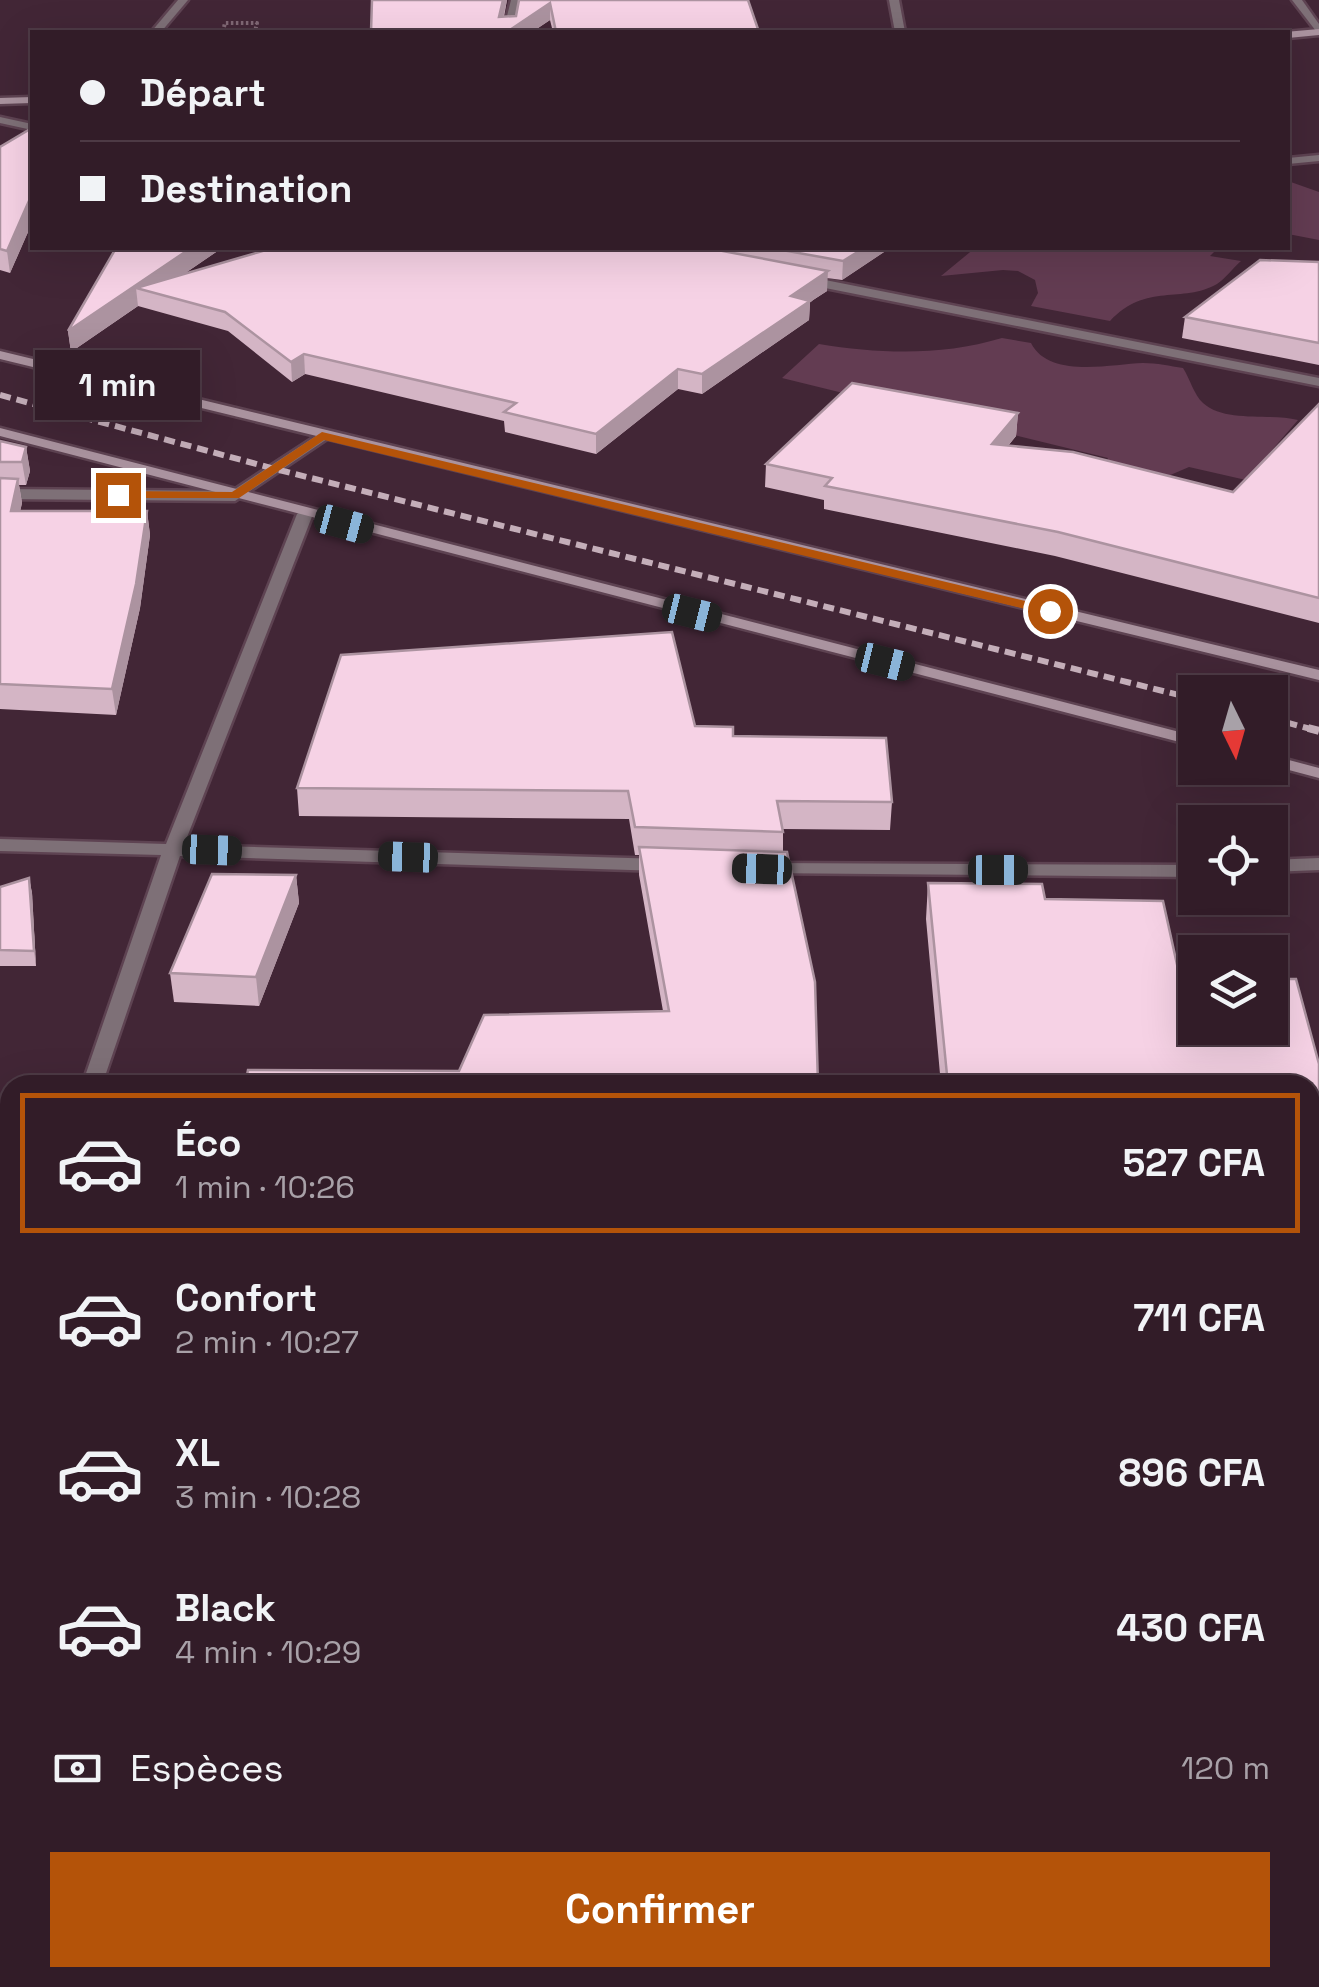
<!DOCTYPE html>
<html lang="fr">
<meta charset="utf-8">
<style>
body{margin:0;font-family:"Space Grotesk",sans-serif;background:#3d2934;color:#f1f3f6;height:100vh;display:flex;flex-direction:column;font-size:38px;white-space:nowrap}
*{box-sizing:border-box;margin:0}
p{font-size:32px;color:#a8a1a8}
.icon{flex:none;width:55px;height:55px;fill:none;stroke:currentColor;stroke-width:2;stroke-linecap:round;stroke-linejoin:round}
.map{position:relative;flex:1;overflow:hidden}
.drawer{position:absolute;left:0px;top:1075px;width:1320px;height:912px;display:flex;flex-direction:column;background:#321c28;border-radius:30px 30px 0 0;box-shadow:0 10px 40px #0002,0 0 0 2px #4d3a45}
.drawer>*{flex:none}
.top-card{position:absolute;left:30px;top:30px;width:1260px;height:220px;border-radius:0px;box-shadow:0 10px 40px #0002,0 0 0 2px #4d3a45;display:grid;align-content:center;height:220px;padding:0 50px;background:#321c28}
.needle{width:65px;rotate:175deg}
.tools{position:absolute;left:1178px;top:675px;display:grid;gap:20px}
.tools a{display:grid;place-items:center;width:110px;height:110px;border-radius:0px;background:#321c28;box-shadow:0 10px 40px #0002,0 0 0 2px #4d3a45;font-size:50px}
.end{position:absolute;width:45px;height:45px;margin:-22px;border:12px solid #b45309;background:#fff;box-shadow:0 0 0 5px #fff}
.from{border-radius:50%}
.bubble{position:absolute;height:70px;border-radius:0px;background:#321c28;box-shadow:0 10px 40px #0002,0 0 0 2px #4d3a45;font-size:32px;font-weight:700;line-height:70px;text-align:center}
.car{position:absolute;width:30px;height:60px;margin:-30px -15px;border-radius:12px;box-shadow:0 0 8px 2px #0007;background:linear-gradient(#222 24%,#8ab4d8 0 40%,#222 0 76%,#8ab4d8 0 86%,#222 0)}
.top-card b{display:flex;align-items:center;gap:35px;height:95px;font-size:38px}
.top-card b+b{border-top:2px solid #4d3a45}
.top-card i{width:25px;height:25px;background:#f1f3f6}
ul{padding:18px 0 0;list-style:none}
li{display:flex;align-items:center;gap:30px;height:140px;margin:0 20px 15px;padding:0 30px;border:5px solid transparent;border-radius:0px}
li div{flex:1}
li b{display:block;font-size:38px}
li em{font-style:normal;font-weight:700}
li.active{border-color:#b45309}
li>.icon{width:90px;height:90px;stroke-width:1.5}
.pay{display:flex;align-items:center;gap:25px;height:110px;padding:0 50px;font-size:38px}
.pay p{margin-inline-start:auto}
.primary-button{display:flex;gap:20px;margin-top:auto;padding:20px 50px}
.primary-button a{flex:1;height:115px;border-radius:0px;background:#b45309;color:#fff;font-size:40px;font-weight:700;line-height:115px;text-align:center}
.map>svg:first-child{display:block}
.green{fill:#633c52}
.lines{fill:none;stroke-linecap:round;stroke-linejoin:round}
.street-casing{stroke:#5e4352;stroke-width:5}
.secondary-casing{stroke:#5e4352;stroke-width:5}
.path{stroke:#806875;stroke-width:4;stroke-dasharray:2.5 2.5;stroke-linecap:butt}
.street{fill:#7e7077;fill-rule:evenodd}
.secondary{fill:#aa939f;fill-rule:evenodd}
.rail-far1{stroke:#c4aeb9;stroke-width:6;stroke-dasharray:11 6;stroke-linecap:butt}
.rail{stroke:#c4aeb9;stroke-width:8;stroke-dasharray:15 8;stroke-linecap:butt}
.wall{fill:#d4b5c5}
.shaded-wall{fill:#ac93a0}
.building{fill:#f6d2e5;stroke:#ac93a0;stroke-width:2.5}
.route{fill:#b45309}
</style>
<div class="map">
<svg width="1319" height="1987" viewBox="0 0 1319 1987">
<rect width="100%" height="100%" fill="#422636"/>
<g class="green">
<path d="M 1288,181 L 1319,192 L 1319,240 L 1288,234 Z"/>
<path d="M 975,248 L 1218,248 L 1210,256 L 1241,261 C 1233,268 1225,279 1217,284 C 1182,304 1147,282 1110,321 L 1031,306 L 1038,293 L 1035,280 L 1018,271 L 1003,270 L 941,276 Z"/>
<path d="M 1002,338 L 1031,343 C 1049,379 1111,364 1143,363 C 1157,363 1170,366 1183,368 C 1190,379 1194,395 1203,403 C 1225,423 1269,413 1298,420 L 1246,480 L 1189,467 L 1154,482 L 1102,470 L 1108,458 L 782,378 L 819,344 C 881,354 942,356 1002,338 Z"/>
</g>
<g class="lines">
<g class="street-casing">
<g id="street">
<path d="M 178,0 L 188,0 L 161,32 L 151,32 Z"/>
<path d="M 511,0 L 521,0 L 513,32 L 503,32 Z"/>
<path d="M 889,0 L 899,0 L 905,32 L 895,32 Z"/>
<path d="M 1292,0 L 1302,0 L 1319,24 L 1319,35 Z"/>
<path d="M 0,117 L 32,124 L 32,130 L 0,123 Z"/>
<path d="M 1319,155 L 1319,161 L 1288,164 L 1288,158 Z"/>
<path d="M 800,275 L 1319,378 L 1319,386 L 795,282 L 795,276 Z"/>
<path d="M 322,432 L 329,436 L 327,439 L 235,501 L 0,499 L 0,489 L 232,491 Z"/>
<path d="M 305,509 L 313,514 L 184,845 L 663,859 L 672,865 L 663,871 L 180,856 L 102,1085 L 82,1085 L 161,855 L 0,851 L 0,839 L 166,844 L 297,514 Z"/>
<path d="M 1319,858 L 1319,870 L 1270,872 L 1270,860 Z"/>
<path d="M 767,863 L 1195,865 L 1195,877 L 760,873 L 758,869 Z"/>
<path d="M 10,1312 L 10,1352 L 0,1357 L 0,1317 Z"/>
<path d="M 0,1369 L 10,1370 L 10,1388 L 0,1387 Z"/>
<rect x="1310" y="1398" width="9" height="18"/>
</g>
</g>
<g class="secondary-casing">
<g id="secondary">
<path d="M 1319,29 L 1319,35 L 1288,38 L 1285,32 Z"/>
<path d="M 32,97 L 32,103 L 0,104 L 0,98 Z"/>
<path d="M 0,351 L 1319,670 L 1319,680 L 0,359 Z"/>
<path d="M 0,428 L 1195,736 L 1195,746 L 0,436 Z"/>
<path d="M 1270,755 L 1319,768 L 1319,778 L 1270,765 Z"/>
</g>
</g>
<path class="path" d="M 224,27 L 225,23 L 257,23 L 255,32"/>
<use href="#street" class="street"/>
<use href="#secondary" class="secondary"/>
<g class="rail-far1">
<path d="M 0,395 L 275,469 L 1195,699"/>
<path d="M 1270,718 L 1318,731"/>
</g>
<path class="rail" d="M 1308,728 L 1319,731"/>
</g>
<g class="wall">
<path d="M 372,0 L 507,0 L 504,17 L 516,16 L 519,0 L 759,32 L 553,32 L 550,20 L 532,32 L 371,32 Z"/>
<path d="M 32,128 L 32,223 L 10,273 L 0,270 L 0,147 Z"/>
<path d="M 116,248 L 222,248 L 184,274 L 273,248 L 890,248 L 842,280 L 827,278 L 827,291 L 810,302 L 809,320 L 702,394 L 678,389 L 596,454 L 505,432 L 504,421 L 305,374 L 292,382 L 228,331 L 138,306 L 71,352 L 68,331 Z"/>
<path d="M 1319,262 L 1319,365 L 1182,338 L 1185,317 Z"/>
<path d="M 1319,404 L 1319,623 L 1055,556 L 824,509 L 824,500 L 765,487 L 766,464 L 1018,413 L 1016,436 L 1008,446 L 1233,492 Z"/>
<path d="M 0,441 L 26,447 L 30,471 L 26,485 L 19,485 L 22,503 L 20,511 L 147,511 L 150,535 L 140,608 L 116,715 L 0,709 Z"/>
<path d="M 695,726 L 733,736 L 892,802 L 890,830 L 783,829 L 783,852 L 815,982 L 459,1071 L 663,1011 L 639,875 L 639,855 L 635,855 L 629,819 L 299,816 L 297,788 Z"/>
<path d="M 296,875 L 299,903 L 259,1006 L 174,1002 L 170,973 Z"/>
<path d="M 29,878 L 32,893 L 36,966 L 0,966 L 0,887 Z"/>
<path d="M 928,883 L 1045,899 L 1180,978 L 1319,1064 L 1319,1256 L 1310,1255 L 1310,1085 L 941,1085 L 926,919 Z"/>
<path d="M 1310,1436 L 1319,1436 L 1319,1812 L 1310,1811 Z"/>
<path d="M 906,1978 L 1303,1978 L 1305,1987 L 906,1987 Z"/>
</g>
<g class="shaded-wall">
<path d="M 503,0 L 507,0 L 500,32 L 499,17 Z"/>
<path d="M 550,3 L 550,20 L 532,32 L 507,32 Z"/>
<path d="M 32,194 L 32,223 L 10,273 L 7,251 Z"/>
<path d="M 191,248 L 222,248 L 156,293 L 136,288 L 138,306 L 71,352 L 68,331 Z"/>
<path d="M 864,248 L 890,248 L 842,280 L 843,261 Z"/>
<path d="M 828,271 L 827,291 L 810,302 L 809,320 L 702,394 L 702,374 L 791,296 Z"/>
<path d="M 304,354 L 305,374 L 292,382 L 291,362 Z"/>
<path d="M 678,369 L 678,389 L 596,454 L 596,434 Z"/>
<path d="M 1018,413 L 1016,436 L 990,467 L 992,444 Z"/>
<path d="M 26,447 L 30,471 L 26,485 L 22,462 Z"/>
<path d="M 18,479 L 22,503 L 15,535 L 11,511 Z"/>
<path d="M 147,511 L 150,535 L 140,608 L 116,715 L 112,689 Z"/>
<path d="M 296,875 L 299,903 L 259,1006 L 256,977 Z"/>
<path d="M 29,878 L 32,893 L 36,966 L 34,951 Z"/>
</g>
<g class="building">
<path d="M 372,0 L 503,0 L 499,17 L 516,16 L 519,0 L 748,0 L 759,32 L 556,32 L 550,3 L 507,32 L 371,32 Z"/>
<path d="M 32,128 L 32,194 L 7,251 L 0,249 L 0,147 Z"/>
<path d="M 116,248 L 191,248 L 68,331 Z"/>
<path d="M 273,248 L 707,248 L 828,271 L 791,296 L 810,301 L 702,374 L 678,369 L 596,434 L 504,412 L 516,403 L 304,354 L 291,362 L 225,312 L 136,288 Z"/>
<path d="M 771,248 L 864,248 L 843,261 Z"/>
<path d="M 1260,260 L 1319,262 L 1319,343 L 1185,317 Z"/>
<path d="M 852,383 L 1018,413 L 992,444 L 1073,452 L 1233,492 L 1319,404 L 1319,598 L 1058,532 L 825,486 L 832,478 L 766,464 Z"/>
<path d="M 0,441 L 26,447 L 22,462 L 0,462 Z"/>
<path d="M 0,478 L 18,479 L 11,511 L 147,511 L 136,584 L 112,689 L 0,684 Z"/>
<path d="M 672,632 L 695,726 L 733,727 L 733,736 L 886,738 L 892,802 L 777,801 L 783,832 L 635,827 L 628,791 L 297,788 L 341,655 Z"/>
<path d="M 639,847 L 787,852 L 815,982 L 818,1085 L 245,1085 L 248,1070 L 459,1071 L 484,1015 L 669,1011 Z"/>
<path d="M 212,874 L 296,875 L 256,977 L 170,973 Z"/>
<path d="M 29,878 L 34,951 L 0,950 L 0,887 Z"/>
<path d="M 928,883 L 1042,884 L 1045,899 L 1163,901 L 1180,978 L 1195,978 L 1195,1028 L 1270,1028 L 1270,979 L 1296,979 L 1319,1064 L 1319,1217 L 1310,1217 L 1310,1085 L 948,1085 Z"/>
<path d="M 1310,1436 L 1319,1436 L 1319,1604 L 1310,1562 Z"/>
<rect x="1310" y="1630" width="9" height="141"/>
<path d="M 26,1978 L 531,1978 L 531,1987 L 24,1987 Z"/>
<path d="M 912,1978 L 1303,1978 L 1305,1987 L 912,1987 Z"/>
</g>
<path class="route" d="M 322,432 L 1050,607 L 1057,611 L 1050,615 L 324,440 L 239,498 L 118,498 L 111,495 L 118,491 L 232,492 Z"/>
</svg>
<div class="tools">
<a><svg class="needle" viewBox="-14 -14 28 28"><path d="M0-13l5 13h-10z" fill="#e53935"/><path d="M0 13l5-13h-10z" fill="#a8a1a8"/></svg></a>
<a><svg class="icon" aria-label="locate" viewBox="0 0 24 24"><circle cx="12" cy="12" r="6"/><path d="M12 2v4M12 18v4M2 12h4M18 12h4"/></svg></a>
<a><svg class="icon" aria-label="layers" viewBox="0 0 24 24"><path d="M12 4l9 5-9 5-9-5zM3 14l9 5 9-5"/></svg></a>
</div>
<i class="end from" style="left:1050px;top:611px"></i>
<i class="end" style="left:118px;top:495px"></i>
<div class="bubble" style="left:35px;top:350px;width:165px">1 min</div>
<i class="car" style="left:344px;top:524px;rotate:105deg"></i>
<i class="car" style="left:692px;top:613px;rotate:104deg"></i>
<i class="car" style="left:885px;top:662px;rotate:104deg"></i>
<i class="car" style="left:212px;top:850px;rotate:92deg"></i>
<i class="car" style="left:408px;top:857px;rotate:272deg"></i>
<i class="car" style="left:762px;top:869px;rotate:272deg"></i>
<i class="car" style="left:998px;top:870px;rotate:90deg"></i>
<div class="top-card">
<b><i class="from"></i>Départ</b>
<b><i></i>Destination</b>
</div>
<section class="drawer">
<ul>
<li class="active"><svg class="icon" aria-label="car" viewBox="0 0 24 24"><path d="M5 17H2v-5l4-1 3-4h7l3 4 3 1v5h-3M9 17h6M6 11h13"/><circle cx="7" cy="17" r="2"/><circle cx="17" cy="17" r="2"/></svg><div><b>Éco</b><p>1 min · 10:26</p></div><em>527 CFA</em></li>
<li><svg class="icon" aria-label="car" viewBox="0 0 24 24"><path d="M5 17H2v-5l4-1 3-4h7l3 4 3 1v5h-3M9 17h6M6 11h13"/><circle cx="7" cy="17" r="2"/><circle cx="17" cy="17" r="2"/></svg><div><b>Confort</b><p>2 min · 10:27</p></div><em>711 CFA</em></li>
<li><svg class="icon" aria-label="car" viewBox="0 0 24 24"><path d="M5 17H2v-5l4-1 3-4h7l3 4 3 1v5h-3M9 17h6M6 11h13"/><circle cx="7" cy="17" r="2"/><circle cx="17" cy="17" r="2"/></svg><div><b>XL</b><p>3 min · 10:28</p></div><em>896 CFA</em></li>
<li><svg class="icon" aria-label="car" viewBox="0 0 24 24"><path d="M5 17H2v-5l4-1 3-4h7l3 4 3 1v5h-3M9 17h6M6 11h13"/><circle cx="7" cy="17" r="2"/><circle cx="17" cy="17" r="2"/></svg><div><b>Black</b><p>4 min · 10:29</p></div><em>430 CFA</em></li>
</ul>
<div class="pay"><svg class="icon" aria-label="cash" viewBox="0 0 24 24"><path d="M3 7h18v10H3z"/><circle cx="12" cy="12" r="2"/></svg>Espèces<p>120 m</p></div>
<div class="primary-button"><a>Confirmer</a></div>
</section>
</div>
